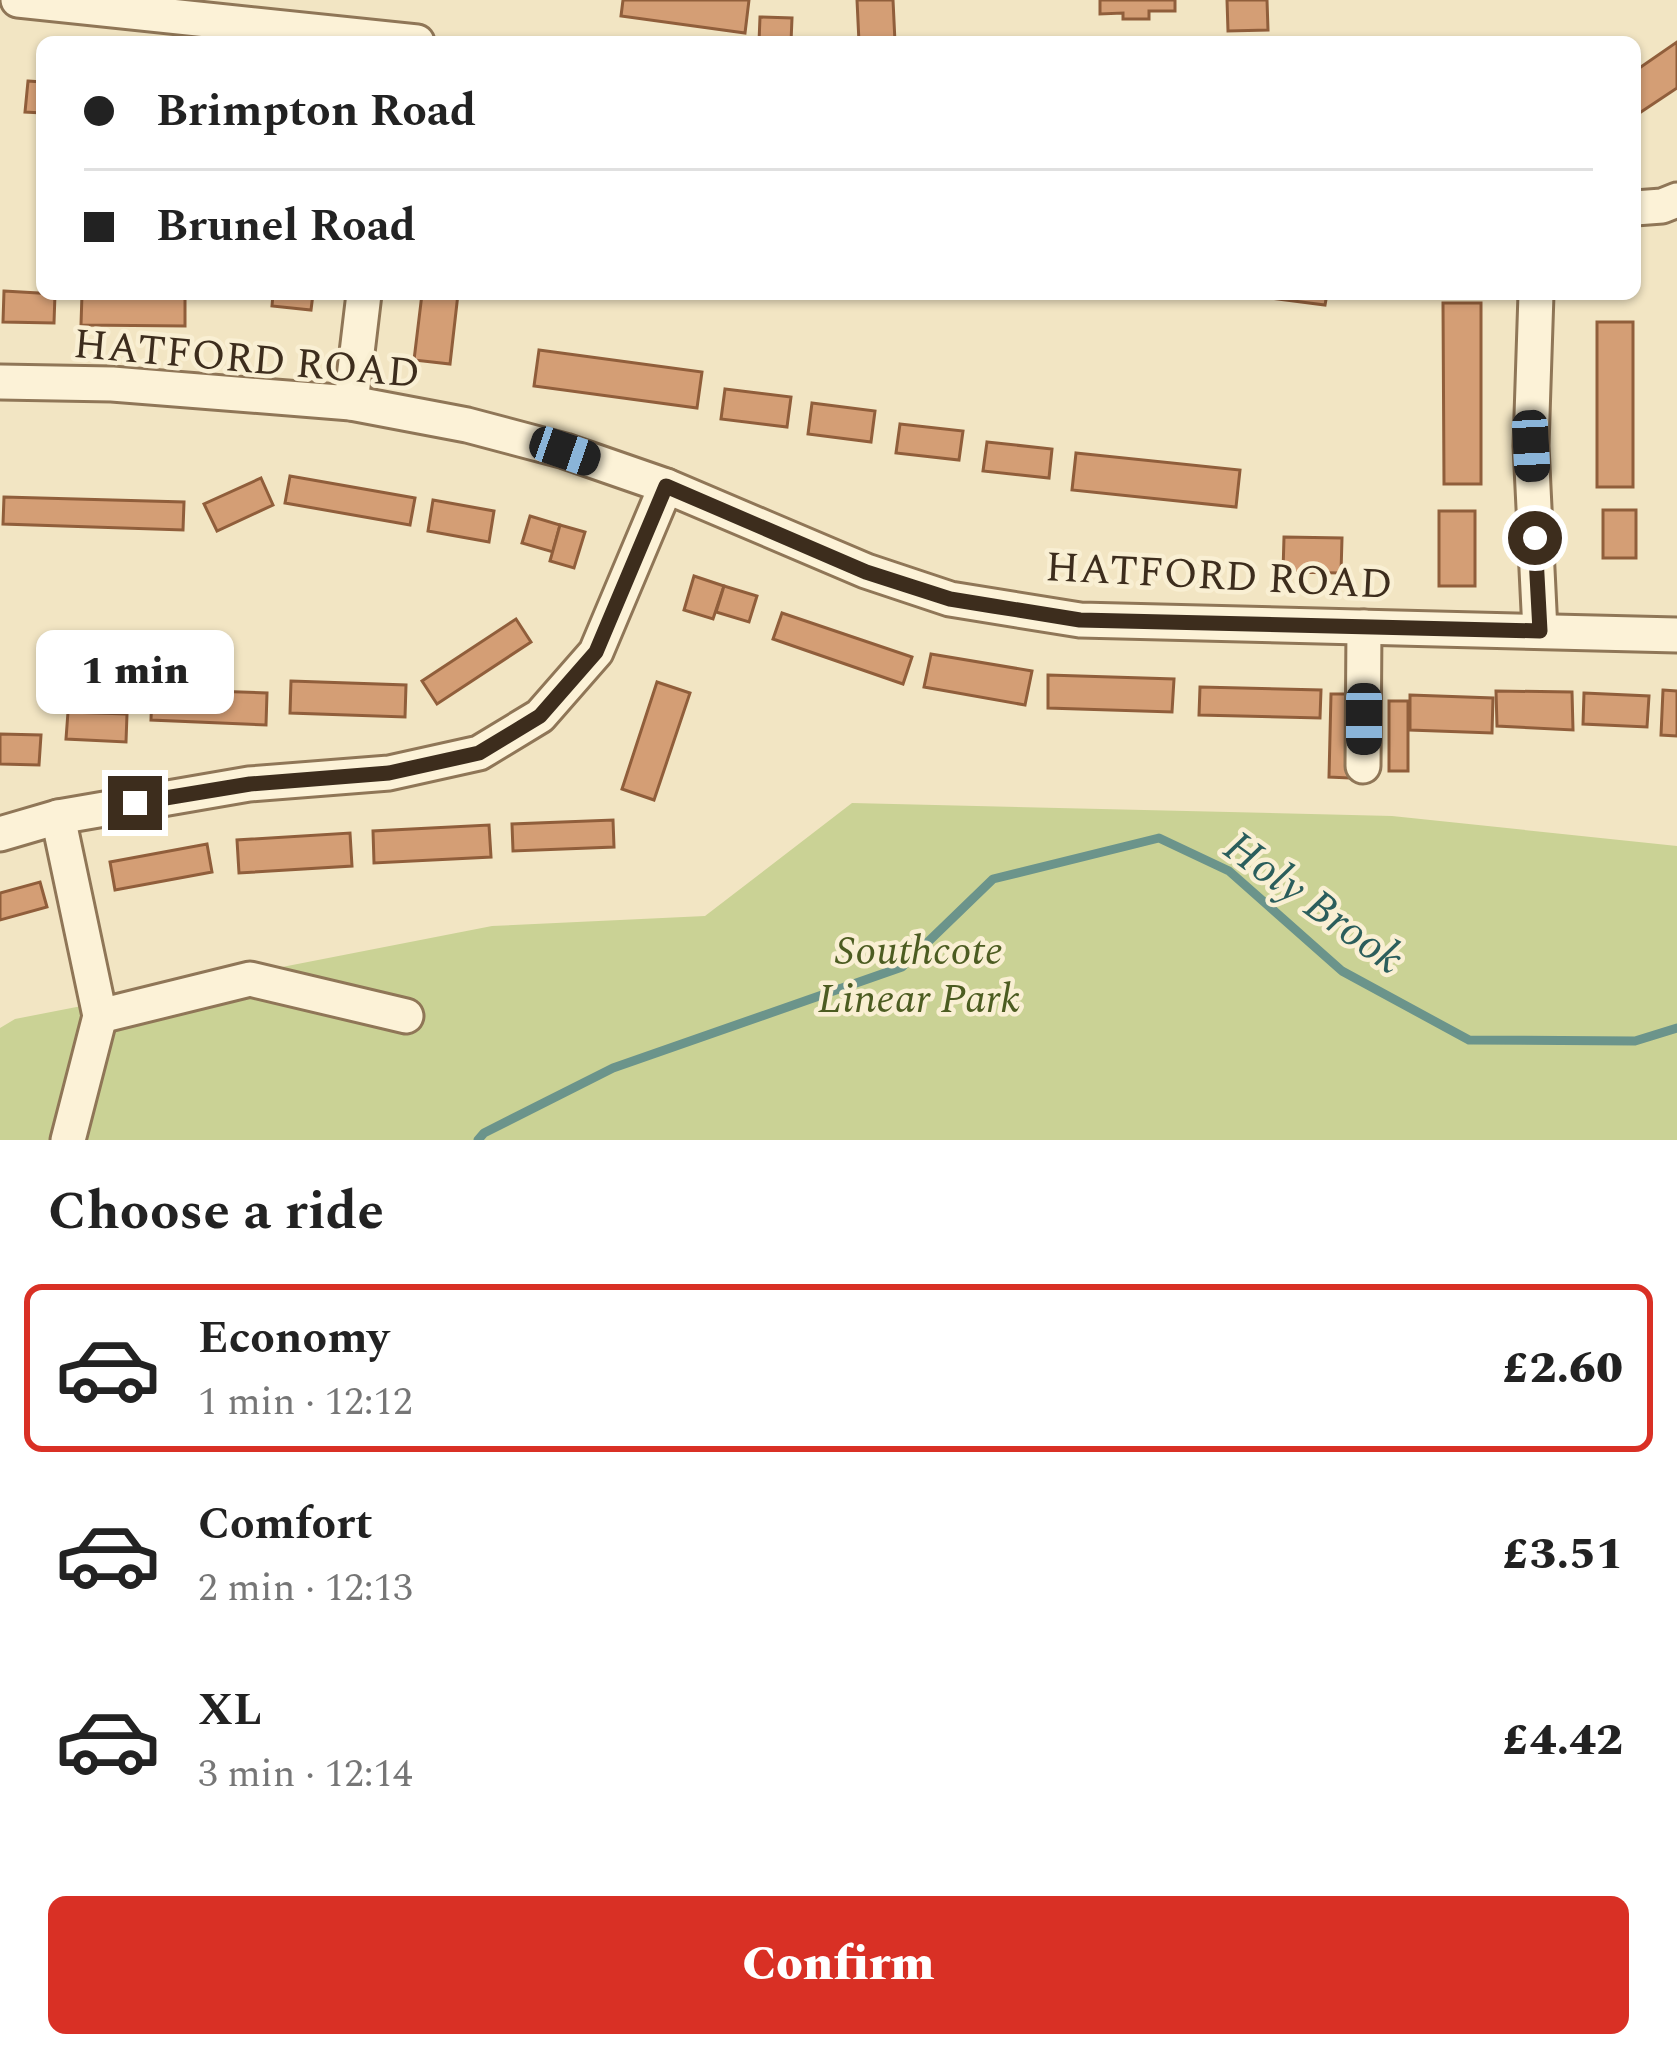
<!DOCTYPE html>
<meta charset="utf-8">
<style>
body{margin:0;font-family:Spectral,serif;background:#f6f6f6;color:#222;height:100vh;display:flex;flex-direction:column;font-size:45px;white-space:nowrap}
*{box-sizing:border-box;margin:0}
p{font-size:39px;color:#767676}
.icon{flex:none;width:66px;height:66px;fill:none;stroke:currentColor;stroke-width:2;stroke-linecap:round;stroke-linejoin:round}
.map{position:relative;height:1140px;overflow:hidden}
.sheet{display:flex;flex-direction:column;background:#fff;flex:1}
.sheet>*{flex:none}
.top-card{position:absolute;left:36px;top:36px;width:1605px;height:264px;border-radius:18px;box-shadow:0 3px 9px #0004;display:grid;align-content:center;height:264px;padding:0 48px;background:#fff}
.end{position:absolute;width:54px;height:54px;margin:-27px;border:15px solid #3d2d1d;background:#fff;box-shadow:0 0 0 6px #fff}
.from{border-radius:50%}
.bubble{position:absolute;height:84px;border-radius:18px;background:#fff;box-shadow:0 3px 9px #0004;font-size:39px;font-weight:800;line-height:84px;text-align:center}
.car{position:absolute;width:36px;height:72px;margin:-36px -18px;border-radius:15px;box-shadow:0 0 9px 3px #0007;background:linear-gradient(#222 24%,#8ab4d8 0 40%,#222 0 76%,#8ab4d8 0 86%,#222 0)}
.top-card b{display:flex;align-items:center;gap:42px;height:114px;font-size:45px}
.top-card b+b{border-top:3px solid #e0e0e0}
.top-card i{width:30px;height:30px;background:#222}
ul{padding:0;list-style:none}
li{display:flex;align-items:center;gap:36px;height:168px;margin:0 24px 18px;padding:0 24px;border:6px solid transparent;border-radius:18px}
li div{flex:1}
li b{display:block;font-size:45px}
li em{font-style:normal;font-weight:800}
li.on{border-color:#d93025}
li>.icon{width:108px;height:108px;stroke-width:1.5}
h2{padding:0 48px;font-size:54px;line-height:144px}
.button{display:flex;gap:24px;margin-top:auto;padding:24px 48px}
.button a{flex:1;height:138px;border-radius:18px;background:#d93025;color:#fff;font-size:48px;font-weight:800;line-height:138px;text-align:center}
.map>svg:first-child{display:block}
.green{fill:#cad295}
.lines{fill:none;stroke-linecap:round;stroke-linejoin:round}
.stream{stroke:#6b948b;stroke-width:9}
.building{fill:#d49e75;stroke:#905e3b;stroke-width:3}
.minor-casing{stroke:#8f7657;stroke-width:39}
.minor{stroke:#fcf2d7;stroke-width:33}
.route{stroke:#3d2d1d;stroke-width:15}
.labels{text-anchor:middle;stroke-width:9;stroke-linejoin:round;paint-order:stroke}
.street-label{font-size:42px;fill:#3d2d1d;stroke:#f9efd3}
.park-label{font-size:42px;font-style:italic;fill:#4c5c21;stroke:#f9efd3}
.water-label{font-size:45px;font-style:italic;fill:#2b5e5c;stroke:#f9efd3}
</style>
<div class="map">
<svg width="1677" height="1140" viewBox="0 0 1677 1140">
<rect width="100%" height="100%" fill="#f2e5c3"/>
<path class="green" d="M 852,803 L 1392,816 L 1677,846 L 1677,1140 L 0,1140 L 0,1028 L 15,1019 L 492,926 L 705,916 Z"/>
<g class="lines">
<path class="stream" d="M 478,1140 L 484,1133 L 613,1068 L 902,967 L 993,879 L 1159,838 L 1229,871 L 1342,971 L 1469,1040 L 1635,1041 L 1677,1028"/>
</g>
<g class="building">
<path d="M 623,0 L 749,0 L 745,33 L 621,16 Z"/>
<path d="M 857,0 L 893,0 L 895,42 L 859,42 Z"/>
<path d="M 1100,0 L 1175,0 L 1175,11 L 1149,11 L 1149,19 L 1123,19 L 1123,13 L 1100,14 Z"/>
<path d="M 1227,0 L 1267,0 L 1268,30 L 1228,31 Z"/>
<path d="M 760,17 L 792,18 L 791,42 L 759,42 Z"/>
<path d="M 1677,42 L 1677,88 L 1635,116 L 1635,71 Z"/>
<path d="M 28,81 L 42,82 L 42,113 L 25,112 Z"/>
<path d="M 4,291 L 55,294 L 54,323 L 3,322 Z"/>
<path d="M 82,294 L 185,294 L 185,326 L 81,325 Z"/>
<path d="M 273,294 L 313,294 L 311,310 L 272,306 Z"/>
<path d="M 422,294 L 458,294 L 450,364 L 414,360 Z"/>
<path d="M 1238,294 L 1327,294 L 1325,305 Z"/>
<path d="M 1443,303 L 1481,303 L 1481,484 L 1444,484 Z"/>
<rect x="1597" y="322" width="36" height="165"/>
<path d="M 539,350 L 702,372 L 697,408 L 534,386 Z"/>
<path d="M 725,389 L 791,397 L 787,427 L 721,419 Z"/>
<path d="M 812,403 L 875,411 L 871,442 L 808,434 Z"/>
<path d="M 900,424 L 963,431 L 959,460 L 896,453 Z"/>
<path d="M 987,442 L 1052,449 L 1049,478 L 983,471 Z"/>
<path d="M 1076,453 L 1240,470 L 1236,507 L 1072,490 Z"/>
<path d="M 290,476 L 415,498 L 410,525 L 285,503 Z"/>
<path d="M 261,478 L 273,505 L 217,531 L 204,504 Z"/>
<path d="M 4,497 L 184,502 L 183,530 L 3,524 Z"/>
<path d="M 433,500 L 494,511 L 489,542 L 428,531 Z"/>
<rect x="1603" y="510" width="33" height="48"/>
<rect x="1439" y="511" width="36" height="75"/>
<path d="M 530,516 L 560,525 L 553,552 L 522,543 Z"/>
<path d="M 560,525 L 585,532 L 574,568 L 550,561 Z"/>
<path d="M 1284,537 L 1342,538 L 1341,573 L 1283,572 Z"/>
<path d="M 694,576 L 724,586 L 713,619 L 684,610 Z"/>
<path d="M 724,586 L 757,596 L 749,622 L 716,612 Z"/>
<path d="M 782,613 L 912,657 L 903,684 L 773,639 Z"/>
<path d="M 516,619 L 531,642 L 437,704 L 422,681 Z"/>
<path d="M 931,654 L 1032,671 L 1025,705 L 924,687 Z"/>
<path d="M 1048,675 L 1174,679 L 1172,712 L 1048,708 Z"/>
<path d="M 291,681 L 406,685 L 405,717 L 290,713 Z"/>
<path d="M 657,682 L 690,693 L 654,800 L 622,789 Z"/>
<path d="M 1200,687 L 1321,690 L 1320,718 L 1199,715 Z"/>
<path d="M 152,689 L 267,693 L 266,725 L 151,720 Z"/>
<path d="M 1663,690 L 1677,691 L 1677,736 L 1661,735 Z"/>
<path d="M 1496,691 L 1572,692 L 1573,730 L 1497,726 Z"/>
<path d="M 1584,693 L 1649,696 L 1647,727 L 1583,724 Z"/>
<path d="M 1331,694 L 1352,694 L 1349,778 L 1329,777 Z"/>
<path d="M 1410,695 L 1493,698 L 1492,733 L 1410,730 Z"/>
<rect x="1389" y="701" width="19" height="70"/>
<path d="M 68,712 L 127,714 L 126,742 L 66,739 Z"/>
<path d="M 0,734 L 41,735 L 39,765 L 0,764 Z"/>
<path d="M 613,820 L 614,847 L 513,851 L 512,824 Z"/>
<path d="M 489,825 L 491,857 L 374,863 L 373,831 Z"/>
<path d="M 350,833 L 352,866 L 239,873 L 237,840 Z"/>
<path d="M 207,844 L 212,872 L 115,890 L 110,862 Z"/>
<path d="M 40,882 L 47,907 L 0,920 L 0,893 Z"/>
</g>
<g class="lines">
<g class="minor-casing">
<g id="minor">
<path d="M 18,0 L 417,42"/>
<path d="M 1635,208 L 1662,206 L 1677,200"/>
<path d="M 1536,294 L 1531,446 L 1540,631"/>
<path d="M 0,382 L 112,384 L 351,403 L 467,425 L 565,451 L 666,486 L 866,571 L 950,599 L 1080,620 L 1677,635"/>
<path d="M 351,403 L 364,294"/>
<path d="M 1363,766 L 1364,627"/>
<path d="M 58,817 L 100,1016 L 68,1140"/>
<path d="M 0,834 L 58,817 L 249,784 L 389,773 L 479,753 L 540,716 L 596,652 L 666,486"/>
<path d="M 100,1016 L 250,979 L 406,1016"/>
</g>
</g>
<use href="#minor" class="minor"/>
</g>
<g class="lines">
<path class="route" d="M 135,803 L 250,784 L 389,773 L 479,753 L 540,716 L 596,652 L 666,486 L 866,572 L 950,599 L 993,606 L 1080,620 L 1540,631 L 1535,538"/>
</g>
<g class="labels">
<g class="street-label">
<text transform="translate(247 357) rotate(5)" y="15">HATFORD ROAD</text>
<text transform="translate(1219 574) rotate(3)" y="15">HATFORD ROAD</text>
</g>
<g class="park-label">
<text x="919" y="964">Southcote<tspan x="919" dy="48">Linear Park</tspan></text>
</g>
<g class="water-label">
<text transform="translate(1315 901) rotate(36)" y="16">Holy Brook</text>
</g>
</g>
</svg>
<i class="end from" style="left:1535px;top:538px"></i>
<i class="end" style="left:135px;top:803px"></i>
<div class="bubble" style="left:36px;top:630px;width:198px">1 min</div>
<i class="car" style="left:1531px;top:446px;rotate:177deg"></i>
<i class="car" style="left:565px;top:451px;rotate:109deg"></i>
<i class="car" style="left:1364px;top:719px;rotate:180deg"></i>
<div class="top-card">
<b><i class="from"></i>Brimpton Road</b>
<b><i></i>Brunel Road</b>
</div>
</div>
<section class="sheet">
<h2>Choose a ride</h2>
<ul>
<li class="on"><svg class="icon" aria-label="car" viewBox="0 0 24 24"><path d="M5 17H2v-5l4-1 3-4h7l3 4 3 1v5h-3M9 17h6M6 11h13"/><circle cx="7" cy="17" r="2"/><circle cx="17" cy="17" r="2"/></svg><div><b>Economy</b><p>1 min · 12:12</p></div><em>£2.60</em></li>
<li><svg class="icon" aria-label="car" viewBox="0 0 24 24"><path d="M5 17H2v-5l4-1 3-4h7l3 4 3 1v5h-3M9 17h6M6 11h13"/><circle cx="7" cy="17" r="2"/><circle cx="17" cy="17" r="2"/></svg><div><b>Comfort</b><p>2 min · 12:13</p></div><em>£3.51</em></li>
<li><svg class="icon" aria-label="car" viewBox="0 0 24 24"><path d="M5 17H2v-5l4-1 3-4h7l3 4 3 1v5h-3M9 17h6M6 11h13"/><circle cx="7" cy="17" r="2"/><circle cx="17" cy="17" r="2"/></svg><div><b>XL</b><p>3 min · 12:14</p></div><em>£4.42</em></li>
</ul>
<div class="button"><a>Confirm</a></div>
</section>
